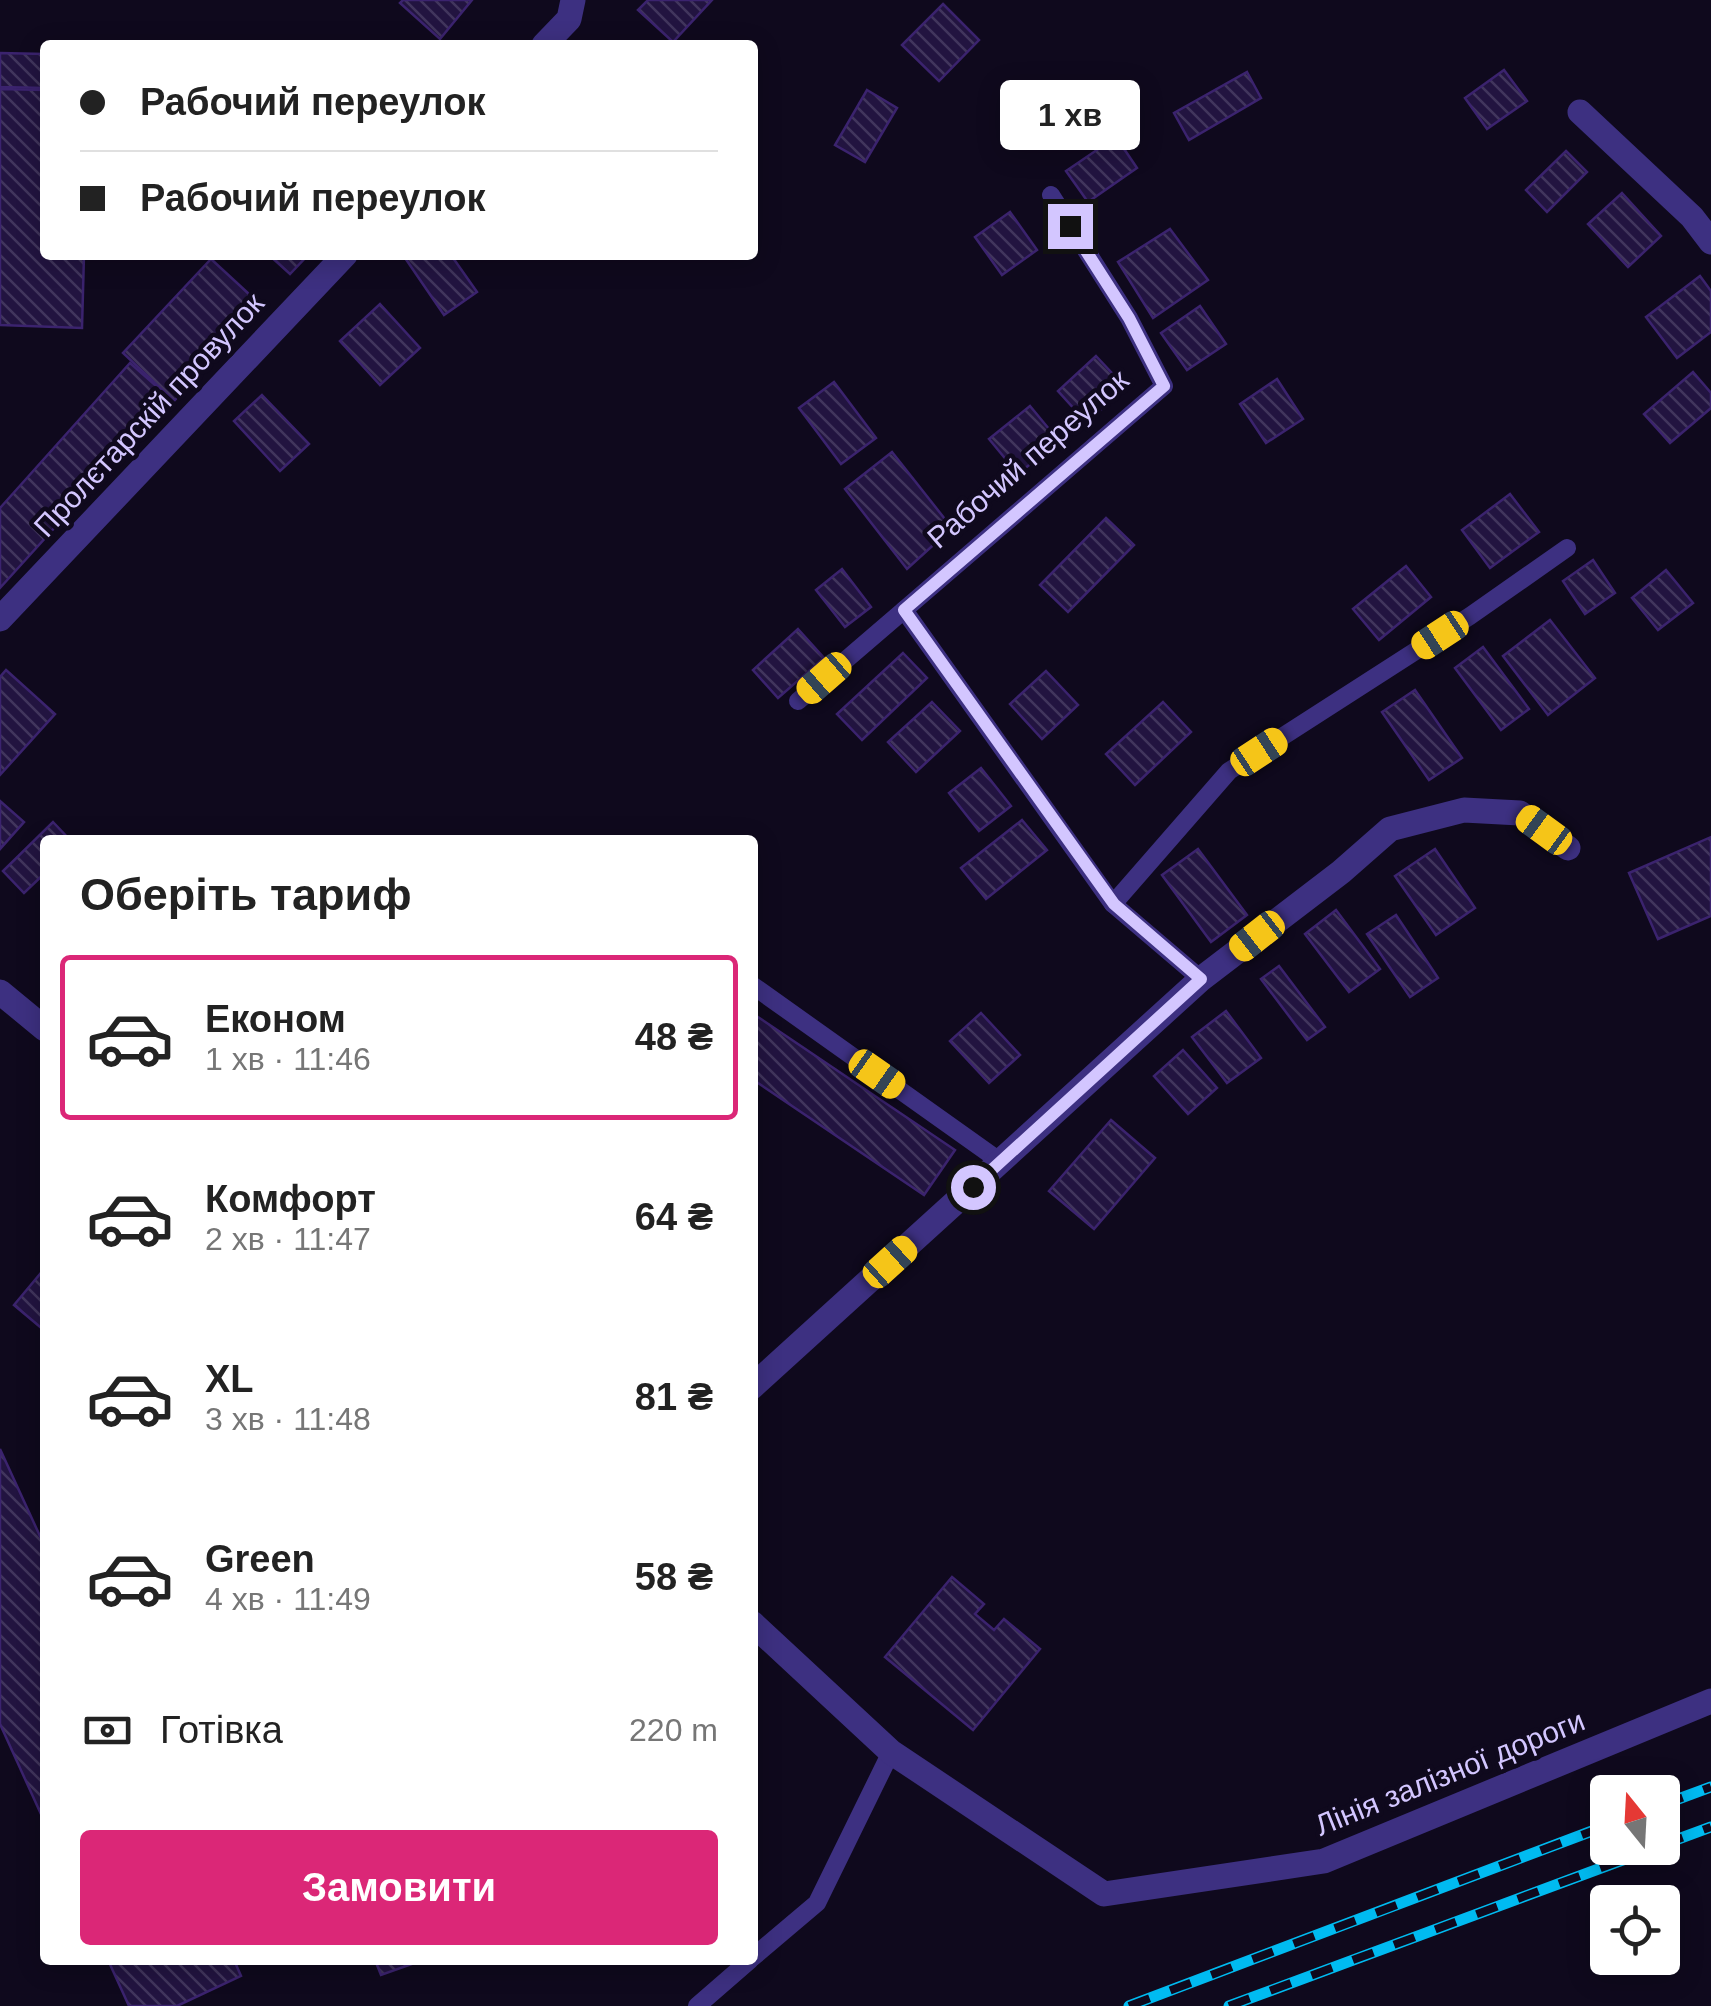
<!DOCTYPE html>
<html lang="uk">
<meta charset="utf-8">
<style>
body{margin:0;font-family:Arial,sans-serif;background:#f2f2f2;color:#222;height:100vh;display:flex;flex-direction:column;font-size:38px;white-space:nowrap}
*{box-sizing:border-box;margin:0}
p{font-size:32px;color:#767676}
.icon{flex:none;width:55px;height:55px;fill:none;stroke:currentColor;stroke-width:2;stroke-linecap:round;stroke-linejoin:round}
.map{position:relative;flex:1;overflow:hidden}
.details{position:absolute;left:40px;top:835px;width:718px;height:1130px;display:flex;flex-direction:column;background:#fff;border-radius:10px;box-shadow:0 5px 25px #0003}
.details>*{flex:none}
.banner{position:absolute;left:40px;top:40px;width:718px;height:220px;border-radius:10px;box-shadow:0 5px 25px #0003;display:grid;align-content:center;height:220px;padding:0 40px;background:#fff}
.needle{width:65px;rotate:342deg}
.buttons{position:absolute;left:1590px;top:1775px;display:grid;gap:20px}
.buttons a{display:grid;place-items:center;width:90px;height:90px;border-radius:10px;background:#fff;box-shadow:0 5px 25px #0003;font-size:50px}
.end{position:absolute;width:45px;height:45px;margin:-22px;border:12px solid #d3c6ff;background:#111;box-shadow:0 0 0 5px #111}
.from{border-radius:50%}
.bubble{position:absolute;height:70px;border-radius:10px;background:#fff;box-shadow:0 5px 25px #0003;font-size:32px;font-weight:700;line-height:70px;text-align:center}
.car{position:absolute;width:30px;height:60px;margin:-30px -15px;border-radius:12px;box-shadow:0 0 8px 2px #0007;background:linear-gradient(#f5c518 24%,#345 0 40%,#f5c518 0 76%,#345 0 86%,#f5c518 0)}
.banner b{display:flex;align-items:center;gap:35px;height:95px;font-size:38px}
.banner b+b{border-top:2px solid #e0e0e0}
.banner i{width:25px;height:25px;background:#222}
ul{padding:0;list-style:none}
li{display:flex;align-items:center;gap:30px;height:165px;margin:0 20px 15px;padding:0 20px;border:5px solid transparent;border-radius:10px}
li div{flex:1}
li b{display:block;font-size:38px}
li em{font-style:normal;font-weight:700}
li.selected{border-color:#db2777}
li>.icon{width:90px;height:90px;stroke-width:1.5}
h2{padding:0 40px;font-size:45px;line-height:120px}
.pay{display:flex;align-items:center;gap:25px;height:110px;padding:0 40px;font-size:38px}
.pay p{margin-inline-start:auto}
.action{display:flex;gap:20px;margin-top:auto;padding:20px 40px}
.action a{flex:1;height:115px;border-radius:10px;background:#db2777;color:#fff;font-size:40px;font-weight:700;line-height:115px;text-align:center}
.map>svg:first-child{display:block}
.building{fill:url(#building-back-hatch);stroke:#3b236e;stroke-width:2.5}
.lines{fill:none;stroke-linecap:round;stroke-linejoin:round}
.lane{stroke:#3d3081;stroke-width:18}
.street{stroke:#3d3081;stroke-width:25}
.rail-casing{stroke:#00bbf1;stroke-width:11}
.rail{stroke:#0f091d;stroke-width:8;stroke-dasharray:22;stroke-linecap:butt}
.route{stroke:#d3c6ff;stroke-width:12}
.labels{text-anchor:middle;stroke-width:9;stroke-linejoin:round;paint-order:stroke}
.street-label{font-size:30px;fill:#d3c6ff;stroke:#0f091d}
</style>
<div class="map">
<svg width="1711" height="2006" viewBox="0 0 1711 2006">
<defs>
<pattern id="building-back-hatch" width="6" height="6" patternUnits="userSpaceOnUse" patternTransform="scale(2.5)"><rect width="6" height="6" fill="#221440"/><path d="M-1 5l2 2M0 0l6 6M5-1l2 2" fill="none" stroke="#41355d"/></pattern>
</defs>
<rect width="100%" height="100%" fill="#0f091d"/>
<g class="building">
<path d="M 403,0 L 472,0 L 440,39 L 400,3 Z"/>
<path d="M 648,0 L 712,0 L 673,42 L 638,10 Z"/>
<path d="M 943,4 L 979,40 L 939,81 L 902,45 Z"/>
<path d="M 0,53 L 45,54 L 45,88 L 0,87 Z"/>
<path d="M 1504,70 L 1527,101 L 1487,129 L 1465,98 Z"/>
<path d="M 1247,72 L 1261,98 L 1189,140 L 1174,113 Z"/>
<path d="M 0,89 L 45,90 L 45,255 L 84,255 L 82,328 L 0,325 Z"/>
<path d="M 867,90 L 897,108 L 865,162 L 835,145 Z"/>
<path d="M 1116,137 L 1137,168 L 1088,202 L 1066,171 Z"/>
<path d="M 1566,151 L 1587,172 L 1547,212 L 1526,190 Z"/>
<path d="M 1622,193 L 1661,236 L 1628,267 L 1588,224 Z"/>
<path d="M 1010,212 L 1037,250 L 1002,275 L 975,237 Z"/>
<path d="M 1170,229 L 1208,280 L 1153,318 L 1118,262 Z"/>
<path d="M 269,255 L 308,255 L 290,274 Z"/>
<path d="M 403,255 L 451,255 L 477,292 L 444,315 Z"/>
<path d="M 211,259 L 262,306 L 174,401 L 123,353 Z"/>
<path d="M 1700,276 L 1711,291 L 1711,332 L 1677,358 L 1646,317 Z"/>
<path d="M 380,304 L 420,348 L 380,385 L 340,341 Z"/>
<path d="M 1200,306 L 1226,344 L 1187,370 L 1161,333 Z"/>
<path d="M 1096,356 L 1125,387 L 1087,423 L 1058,391 Z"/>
<path d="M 130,363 L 171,399 L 0,588 L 0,508 Z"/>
<path d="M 1693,372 L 1711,393 L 1711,408 L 1670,443 L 1644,414 Z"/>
<path d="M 1277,379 L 1303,419 L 1266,443 L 1240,404 Z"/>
<path d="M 834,382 L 876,438 L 841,464 L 799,408 Z"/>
<path d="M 262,395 L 309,444 L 280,471 L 234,421 Z"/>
<path d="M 1030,406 L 1059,441 L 1018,474 L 989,439 Z"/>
<path d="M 892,452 L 952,528 L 907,569 L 845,489 Z"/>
<path d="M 1510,494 L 1539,532 L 1490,568 L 1462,530 Z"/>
<path d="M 1106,518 L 1134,545 L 1068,612 L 1040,585 Z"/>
<path d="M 1593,560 L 1615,593 L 1585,614 L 1563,581 Z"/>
<path d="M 1406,566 L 1431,597 L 1379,640 L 1353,609 Z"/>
<path d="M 842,569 L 871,607 L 845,627 L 816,590 Z"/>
<path d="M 1666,570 L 1693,603 L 1658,630 L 1632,598 Z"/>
<path d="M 1550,620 L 1595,678 L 1548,715 L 1503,656 Z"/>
<path d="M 798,629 L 824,658 L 778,698 L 753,670 Z"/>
<path d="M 1483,647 L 1529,709 L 1501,730 L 1455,668 Z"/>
<path d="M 903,653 L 927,678 L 862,740 L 837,714 Z"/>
<path d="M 6,670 L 55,714 L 0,775 L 0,677 Z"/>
<path d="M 1046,671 L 1078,705 L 1042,739 L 1010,704 Z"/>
<path d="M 1415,690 L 1462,758 L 1429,780 L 1382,712 Z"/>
<path d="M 932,702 L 960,731 L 916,772 L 888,742 Z"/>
<path d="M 1163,702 L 1191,732 L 1135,785 L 1106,754 Z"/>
<path d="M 981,768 L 1011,806 L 979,831 L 949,793 Z"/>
<path d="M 0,801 L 24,822 L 0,849 Z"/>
<path d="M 1022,820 L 1047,850 L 986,899 L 961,868 Z"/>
<path d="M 53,822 L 70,840 L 45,840 L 45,873 L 24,893 L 3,871 Z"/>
<path d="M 1711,837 L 1711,916 L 1658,939 L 1629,873 Z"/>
<path d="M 1198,849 L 1247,915 L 1211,942 L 1162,875 Z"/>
<path d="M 1435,849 L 1475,908 L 1436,935 L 1395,876 Z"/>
<path d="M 1336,910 L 1380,969 L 1349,992 L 1305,934 Z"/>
<path d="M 1396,915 L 1438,978 L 1410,997 L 1367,934 Z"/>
<path d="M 1279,966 L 1325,1027 L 1307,1040 L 1261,979 Z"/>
<path d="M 1226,1011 L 1261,1058 L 1227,1083 L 1192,1037 Z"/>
<path d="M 752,1013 L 955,1150 L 924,1195 L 752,1079 Z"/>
<path d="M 981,1013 L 1020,1055 L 989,1083 L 950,1041 Z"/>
<path d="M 1183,1050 L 1217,1088 L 1188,1114 L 1154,1076 Z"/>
<path d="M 1111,1120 L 1155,1158 L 1094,1229 L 1049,1191 Z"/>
<path d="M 45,1268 L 45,1331 L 14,1305 Z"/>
<path d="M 0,1449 L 45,1547 L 45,1823 L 0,1724 Z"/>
<path d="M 952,1577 L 984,1604 L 975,1614 L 994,1630 L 1004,1619 L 1040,1649 L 973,1730 L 885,1657 Z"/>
<path d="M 108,1960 L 234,1960 L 241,1976 L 177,2006 L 129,2006 Z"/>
<path d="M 375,1960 L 423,1960 L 381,1975 Z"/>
</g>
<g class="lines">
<g class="lane">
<path d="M 1051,195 L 1129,318 L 1164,386 L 904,610 L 1113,904 L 1201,979"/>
<path d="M 798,701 L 904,610"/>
<path d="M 1113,904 L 1229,771 L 1470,616 L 1567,548"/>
<path d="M 752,985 L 1001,1162"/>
<path d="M 752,1958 L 817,1903 L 891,1752"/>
<path d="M 697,2006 L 750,1960"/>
</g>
<g class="street">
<path d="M 544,45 L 569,19 L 573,0"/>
<path d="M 1580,112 L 1692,217 L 1711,242"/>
<path d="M 0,619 L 345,255"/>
<path d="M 0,992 L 45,1029"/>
<path d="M 752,1387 L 1201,979 L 1341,872 L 1390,829 L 1464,810 L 1520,813 L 1568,848"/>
<path d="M 752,1623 L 891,1752 L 1104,1894 L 1324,1861 L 1711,1701"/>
</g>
<g class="rail-casing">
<g id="rail">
<path d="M 1662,1805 L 1711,1787"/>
<path d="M 1662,1845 L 1711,1827"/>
<path d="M 1129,2006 L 1608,1825"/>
<path d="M 1229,2006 L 1655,1848"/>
</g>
</g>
<use href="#rail" class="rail"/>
</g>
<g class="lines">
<path class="route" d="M 973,1187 L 1201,979 L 1114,904 L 904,610 L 1164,386 L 1129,318 L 1070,226"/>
</g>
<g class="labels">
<g class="street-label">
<text transform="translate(149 415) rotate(-47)" y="10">Пролєтарскій провулок</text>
<text transform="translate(1028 459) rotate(-41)" y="10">Рабочий переулок</text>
<text transform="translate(1450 1773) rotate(-22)" y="10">Лінія залізної дороги</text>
</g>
</g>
</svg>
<div class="buttons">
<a><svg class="needle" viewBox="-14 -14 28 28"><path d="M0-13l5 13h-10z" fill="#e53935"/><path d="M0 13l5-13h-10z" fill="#767676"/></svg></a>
<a><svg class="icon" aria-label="locate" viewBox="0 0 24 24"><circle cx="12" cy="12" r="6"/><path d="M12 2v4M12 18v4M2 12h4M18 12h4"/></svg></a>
</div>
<i class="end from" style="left:973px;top:1187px"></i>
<i class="end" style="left:1070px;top:226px"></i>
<div class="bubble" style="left:1000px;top:80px;width:140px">1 хв</div>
<i class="car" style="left:1440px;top:635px;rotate:237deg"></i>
<i class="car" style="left:824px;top:678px;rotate:229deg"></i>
<i class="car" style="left:1259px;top:752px;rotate:57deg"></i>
<i class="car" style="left:1544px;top:830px;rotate:306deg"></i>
<i class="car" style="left:1257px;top:936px;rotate:232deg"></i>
<i class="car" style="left:877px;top:1074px;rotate:125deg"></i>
<i class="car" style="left:890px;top:1262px;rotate:48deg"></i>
<div class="banner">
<b><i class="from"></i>Рабочий переулок</b>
<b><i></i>Рабочий переулок</b>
</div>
<section class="details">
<h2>Оберіть тариф</h2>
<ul>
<li class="selected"><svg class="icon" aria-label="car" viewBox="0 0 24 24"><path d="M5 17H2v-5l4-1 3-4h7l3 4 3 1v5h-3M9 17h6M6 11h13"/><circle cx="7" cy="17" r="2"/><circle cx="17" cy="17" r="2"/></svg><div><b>Економ</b><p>1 хв · 11:46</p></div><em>48 ₴</em></li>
<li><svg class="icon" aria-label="car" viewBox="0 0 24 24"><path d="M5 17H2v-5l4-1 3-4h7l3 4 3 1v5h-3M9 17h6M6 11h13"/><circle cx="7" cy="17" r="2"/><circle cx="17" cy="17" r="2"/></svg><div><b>Комфорт</b><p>2 хв · 11:47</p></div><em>64 ₴</em></li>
<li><svg class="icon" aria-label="car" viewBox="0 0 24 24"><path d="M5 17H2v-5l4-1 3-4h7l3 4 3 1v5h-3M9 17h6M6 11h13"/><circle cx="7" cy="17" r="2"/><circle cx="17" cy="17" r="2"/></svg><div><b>XL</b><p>3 хв · 11:48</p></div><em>81 ₴</em></li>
<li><svg class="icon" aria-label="car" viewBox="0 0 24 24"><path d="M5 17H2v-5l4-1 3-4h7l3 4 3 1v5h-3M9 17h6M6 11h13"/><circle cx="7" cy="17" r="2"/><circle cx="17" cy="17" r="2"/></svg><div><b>Green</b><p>4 хв · 11:49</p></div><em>58 ₴</em></li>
</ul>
<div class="pay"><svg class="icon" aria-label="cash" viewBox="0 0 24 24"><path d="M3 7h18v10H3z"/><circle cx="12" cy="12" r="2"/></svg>Готівка<p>220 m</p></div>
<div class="action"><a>Замовити</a></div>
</section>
</div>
